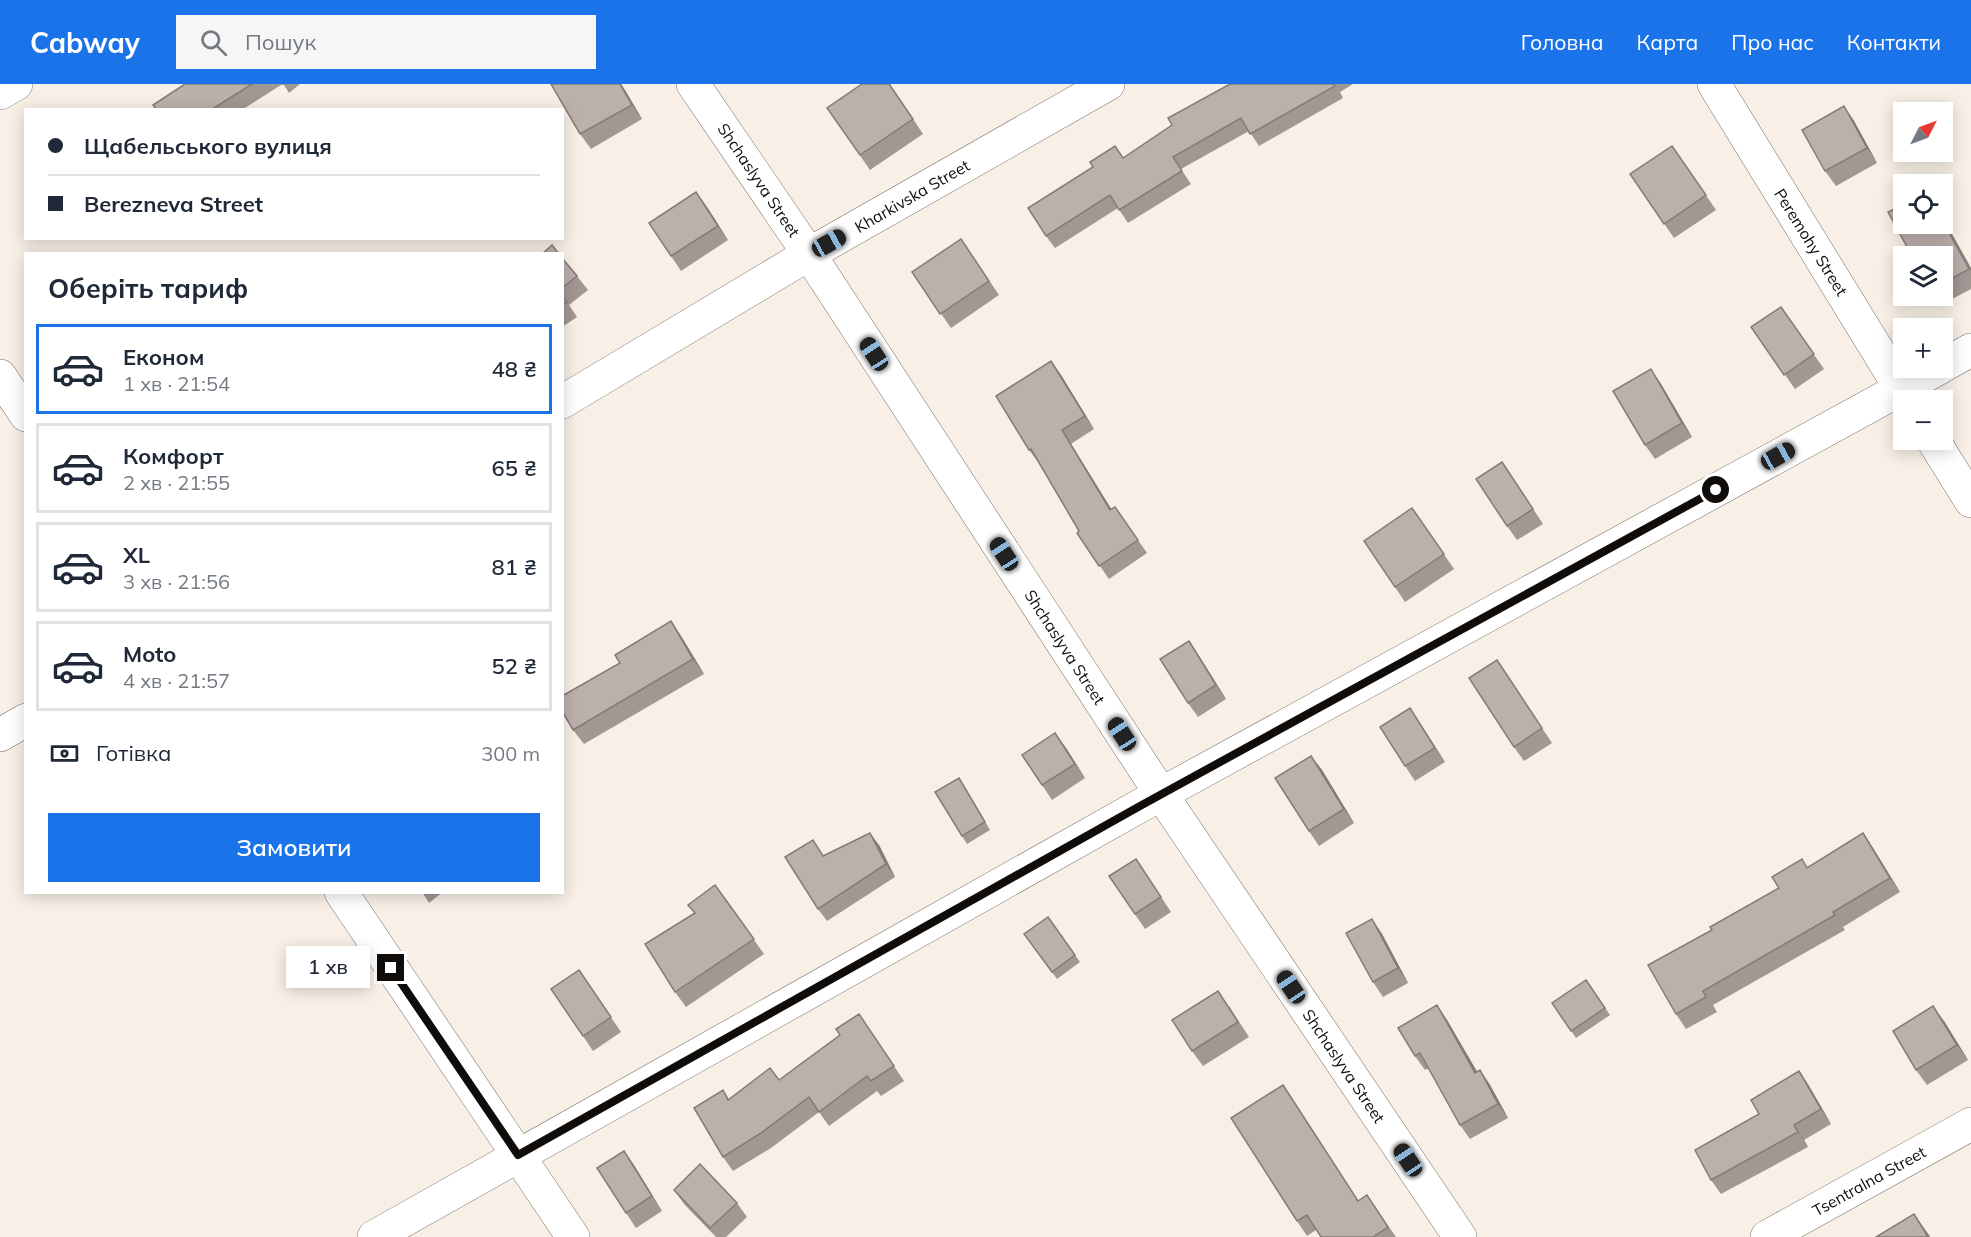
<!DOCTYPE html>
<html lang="uk">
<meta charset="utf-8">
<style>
body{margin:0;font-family:Mulish,sans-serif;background:#f6f6f7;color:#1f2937;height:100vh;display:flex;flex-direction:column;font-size:22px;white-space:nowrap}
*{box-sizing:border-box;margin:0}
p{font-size:20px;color:#747a83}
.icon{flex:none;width:33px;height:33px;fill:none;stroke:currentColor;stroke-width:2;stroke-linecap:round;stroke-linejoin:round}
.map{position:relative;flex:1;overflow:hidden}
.sheet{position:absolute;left:24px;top:168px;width:540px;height:642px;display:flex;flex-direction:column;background:#fff;border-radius:0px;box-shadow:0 3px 15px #0003}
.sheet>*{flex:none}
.banner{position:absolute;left:24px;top:24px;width:540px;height:132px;border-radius:0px;box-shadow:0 3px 15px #0003;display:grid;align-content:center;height:132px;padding:0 24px;background:#fff}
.needle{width:39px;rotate:48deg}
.tools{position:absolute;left:1893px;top:18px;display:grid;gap:12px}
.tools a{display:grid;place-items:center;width:60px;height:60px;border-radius:0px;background:#fff;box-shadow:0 3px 15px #0003;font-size:30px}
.end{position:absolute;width:27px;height:27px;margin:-14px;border:8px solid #0f0c09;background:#fff;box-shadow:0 0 0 3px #fff}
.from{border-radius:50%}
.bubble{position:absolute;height:42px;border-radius:0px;background:#fff;box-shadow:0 3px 15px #0003;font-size:20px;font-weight:600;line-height:42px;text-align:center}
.car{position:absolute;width:18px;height:36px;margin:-18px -9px;border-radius:8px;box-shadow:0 0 4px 2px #0007;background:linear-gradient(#222 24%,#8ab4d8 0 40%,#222 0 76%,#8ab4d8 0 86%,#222 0)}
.banner b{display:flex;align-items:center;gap:21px;height:57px;font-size:22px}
.banner b+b{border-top:2px solid #e0e1e3}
.banner i{width:15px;height:15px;background:#1f2937}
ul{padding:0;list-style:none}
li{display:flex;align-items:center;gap:18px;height:90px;margin:0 12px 9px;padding:0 12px;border:3px solid #e0e1e3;border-radius:0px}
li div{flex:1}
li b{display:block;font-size:22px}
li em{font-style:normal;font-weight:600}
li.current{border-color:#1a73e8}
li>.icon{width:54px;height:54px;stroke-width:1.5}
h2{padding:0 24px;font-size:27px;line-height:72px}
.pay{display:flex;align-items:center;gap:15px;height:66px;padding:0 24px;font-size:22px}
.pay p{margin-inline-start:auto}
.action{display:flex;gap:12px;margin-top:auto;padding:12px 24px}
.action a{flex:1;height:69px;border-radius:0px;background:#1a73e8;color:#fff;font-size:24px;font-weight:600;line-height:69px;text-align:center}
header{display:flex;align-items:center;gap:36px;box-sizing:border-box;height:84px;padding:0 30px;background:#1a73e8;color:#fff}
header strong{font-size:28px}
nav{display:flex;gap:33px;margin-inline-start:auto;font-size:21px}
.search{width:420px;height:54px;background:#f6f6f7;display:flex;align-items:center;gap:15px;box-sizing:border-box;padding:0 21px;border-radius:0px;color:#747a83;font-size:22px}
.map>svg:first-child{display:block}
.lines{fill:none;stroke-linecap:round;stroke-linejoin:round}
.minor-casing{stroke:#7a736a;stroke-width:34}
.secondary-casing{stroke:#7a736a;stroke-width:34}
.minor{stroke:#fff;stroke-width:33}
.secondary{stroke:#fff;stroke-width:33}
.wall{fill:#a29793}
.shaded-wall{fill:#847b78}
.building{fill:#bcb0ab;stroke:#847b78;stroke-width:1.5}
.route{stroke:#0f0c09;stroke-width:8}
.labels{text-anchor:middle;stroke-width:6;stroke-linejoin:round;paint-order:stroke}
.street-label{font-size:16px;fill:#0f0c09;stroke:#fff}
</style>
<header>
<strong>Cabway</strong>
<div class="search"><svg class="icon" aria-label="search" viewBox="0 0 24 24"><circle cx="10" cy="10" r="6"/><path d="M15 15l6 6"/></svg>Пошук</div>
<nav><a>Головна</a><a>Карта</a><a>Про нас</a><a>Контакти</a></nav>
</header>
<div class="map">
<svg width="1971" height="1153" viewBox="0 0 1971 1153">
<rect width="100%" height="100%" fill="#f8f0e7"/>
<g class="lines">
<g class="minor-casing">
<g id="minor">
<path d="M 693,0 L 809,170 L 1161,710 L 1460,1153"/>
<path d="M 1714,0 L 1908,316"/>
<path d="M 0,9 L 16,0"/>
<path d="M 1942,282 L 1971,266"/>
<path d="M 0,292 L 26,331"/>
<path d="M 562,318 L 809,170 L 1108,0"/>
<path d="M 1933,356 L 1971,417"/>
<path d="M 0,651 L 26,636"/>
<path d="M 341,808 L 573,1153"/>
<path d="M 374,1153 L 1161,710 L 1939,284"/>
</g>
</g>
<g class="secondary-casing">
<path id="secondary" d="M 1767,1153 L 1971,1040"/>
</g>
<use href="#minor" class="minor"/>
<use href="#secondary" class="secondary"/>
</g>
<g class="wall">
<path d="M 185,0 L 300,0 L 289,9 L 284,1 L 281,1 L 242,26 L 157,26 Z"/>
<path d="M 551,0 L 621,0 L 642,35 L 591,65 L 580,50 Z"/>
<path d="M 890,0 L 923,50 L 870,86 L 827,24 Z"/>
<path d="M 1230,0 L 1353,0 L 1340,8 L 1343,14 L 1259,62 L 1249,47 L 1181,85 L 1191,100 L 1128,139 L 1118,124 L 1055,164 L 1046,152 L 1093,83 L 1115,62 L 1123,74 L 1172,41 Z"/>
<path d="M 1844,22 L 1854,37 L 1877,79 L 1836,102 L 1825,87 Z"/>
<path d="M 1672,62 L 1716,126 L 1674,154 L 1630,90 Z"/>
<path d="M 707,123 L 728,156 L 681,187 L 671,172 Z"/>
<path d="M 961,155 L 999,211 L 951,244 L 912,188 Z"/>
<path d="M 1942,172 L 1971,184 L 1971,205 L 1941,221 L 1934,212 L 1942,212 Z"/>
<path d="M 562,174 L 577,192 L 588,206 L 569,221 L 577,233 L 562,243 Z"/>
<path d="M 1781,223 L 1824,285 L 1795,305 L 1751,243 Z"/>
<path d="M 1651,285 L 1661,300 L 1692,353 L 1655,375 L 1645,361 Z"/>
<path d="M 1061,291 L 1094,345 L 1071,360 L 1111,425 L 1115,423 L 1147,469 L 1109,495 L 1077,449 L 1079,447 L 1039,379 L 1029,366 Z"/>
<path d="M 1512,393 L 1543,440 L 1517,456 L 1507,442 Z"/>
<path d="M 1412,424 L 1454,485 L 1405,518 L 1364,457 Z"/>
<path d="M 671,537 L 681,552 L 704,590 L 584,660 L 573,646 L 620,579 Z"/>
<path d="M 1199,572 L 1226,615 L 1198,633 L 1188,619 Z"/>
<path d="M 1497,576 L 1552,659 L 1524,677 L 1514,663 Z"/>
<path d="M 1410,624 L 1445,678 L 1415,697 L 1405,682 Z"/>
<path d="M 1066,664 L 1085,694 L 1052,716 L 1022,671 Z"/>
<path d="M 1311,672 L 1322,686 L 1354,739 L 1319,762 L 1309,747 Z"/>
<path d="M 964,702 L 990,746 L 967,760 L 962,752 Z"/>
<path d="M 879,761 L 895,793 L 827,837 L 818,825 L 824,772 Z"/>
<path d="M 1873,764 L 1900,808 L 1843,843 L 1845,846 L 1713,921 L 1717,928 L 1686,945 L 1676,930 L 1712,846 L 1779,804 L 1807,783 Z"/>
<path d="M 1136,775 L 1171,828 L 1145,845 L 1109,792 Z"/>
<path d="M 715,801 L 764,870 L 686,923 L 675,908 L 695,830 Z"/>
<path d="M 422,808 L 443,808 L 429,819 Z"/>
<path d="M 1048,833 L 1080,878 L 1057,895 L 1024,850 Z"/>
<path d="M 1372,835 L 1382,850 L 1408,899 L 1383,913 L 1373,898 Z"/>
<path d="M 579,886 L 621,948 L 593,967 L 583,952 Z"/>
<path d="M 1586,896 L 1610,931 L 1576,954 L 1552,919 Z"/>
<path d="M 1437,921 L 1447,936 L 1477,988 L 1480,986 L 1490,1001 L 1508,1034 L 1470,1055 L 1460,1041 L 1429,984 L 1425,986 L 1415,972 Z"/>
<path d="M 1229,922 L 1249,953 L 1203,982 L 1192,967 Z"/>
<path d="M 859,930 L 904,997 L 881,1012 L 877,1007 L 829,1042 L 819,1028 L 771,1064 L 733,1087 L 723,1073 L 723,1006 L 729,1015 L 779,996 L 840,951 Z"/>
<path d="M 1944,937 L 1968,976 L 1927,1001 L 1916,986 Z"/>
<path d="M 1799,987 L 1809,1002 L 1831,1040 L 1804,1056 L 1808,1063 L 1721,1110 L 1711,1096 L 1759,1030 Z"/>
<path d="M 1283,1001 L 1358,1117 L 1367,1111 L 1396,1153 L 1321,1153 L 1316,1146 L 1307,1152 L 1297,1137 Z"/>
<path d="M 624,1067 L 662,1127 L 636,1144 L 626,1129 Z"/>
<path d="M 674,1106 L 737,1119 L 747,1133 L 726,1153 L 716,1153 L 684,1120 Z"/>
</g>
<g class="shaded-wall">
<path d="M 620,0 L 621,0 L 625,6 L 642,35 L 632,21 Z"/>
<path d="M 1844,22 L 1854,37 L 1877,79 L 1867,64 Z"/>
<path d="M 696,108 L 707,123 L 728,156 L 718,142 Z"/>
<path d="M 1942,132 L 1971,184 L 1971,187 L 1942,136 Z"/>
<path d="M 1051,277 L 1061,291 L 1094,345 L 1085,332 Z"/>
<path d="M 1651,285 L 1661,300 L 1692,353 L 1682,339 Z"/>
<path d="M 1062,346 L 1071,360 L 1120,439 L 1110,426 Z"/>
<path d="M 671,537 L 681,552 L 704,590 L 693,575 Z"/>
<path d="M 1189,557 L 1199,572 L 1226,615 L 1216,601 Z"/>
<path d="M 1410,624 L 1420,639 L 1445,678 L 1435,664 Z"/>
<path d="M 1055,649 L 1066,664 L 1085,694 L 1075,680 Z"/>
<path d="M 1311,672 L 1322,686 L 1354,739 L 1344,725 Z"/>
<path d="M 870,749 L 879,761 L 895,793 L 886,780 Z"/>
<path d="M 1863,749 L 1873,764 L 1900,808 L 1890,794 Z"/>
<path d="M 1372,835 L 1382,850 L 1408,899 L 1398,884 Z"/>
<path d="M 1437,921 L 1447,936 L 1486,1003 L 1475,989 Z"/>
<path d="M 1933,922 L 1944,937 L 1968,976 L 1957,961 Z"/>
<path d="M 1480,986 L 1490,1001 L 1508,1034 L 1498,1020 Z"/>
<path d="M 1799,987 L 1809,1002 L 1831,1040 L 1821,1025 Z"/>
<path d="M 1283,1001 L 1293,1016 L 1368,1132 L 1358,1117 Z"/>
<path d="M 1794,1041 L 1804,1056 L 1808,1063 L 1798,1048 Z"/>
<path d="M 624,1067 L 634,1081 L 662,1127 L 652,1112 Z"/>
<path d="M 1914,1130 L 1929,1151 L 1930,1153 L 1928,1153 Z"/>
</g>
<g class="building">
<path d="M 185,0 L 252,0 L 211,26 L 157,26 L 153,21 Z"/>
<path d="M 551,0 L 620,0 L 632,21 L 580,50 Z"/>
<path d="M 862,0 L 889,0 L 913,35 L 860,71 L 827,24 Z"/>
<path d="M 1230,0 L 1334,0 L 1335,2 L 1250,50 L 1241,34 L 1173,73 L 1182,87 L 1119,126 L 1110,111 L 1046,152 L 1028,124 L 1093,83 L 1090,78 L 1115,62 L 1123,74 L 1172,41 L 1168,34 Z"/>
<path d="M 1844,22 L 1867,64 L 1825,87 L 1802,46 Z"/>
<path d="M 1672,62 L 1706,111 L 1664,140 L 1630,90 Z"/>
<path d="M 696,108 L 718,142 L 671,172 L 649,139 Z"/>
<path d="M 1904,120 L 1904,140 L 1942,140 L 1942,136 L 1969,185 L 1942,200 L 1942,172 L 1912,172 L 1888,128 Z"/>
<path d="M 961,155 L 989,197 L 940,230 L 912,188 Z"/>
<path d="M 552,161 L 559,170 L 542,170 Z"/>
<path d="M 562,174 L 577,192 L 562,204 Z"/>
<path d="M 562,213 L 567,218 L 562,221 Z"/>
<path d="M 1781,223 L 1814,270 L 1784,291 L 1751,243 Z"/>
<path d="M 1051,277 L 1085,332 L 1062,346 L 1110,426 L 1115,423 L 1138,456 L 1099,482 L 1077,449 L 1079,447 L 1031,365 L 1029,366 L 996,312 Z"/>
<path d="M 1651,285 L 1682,339 L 1645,361 L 1613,307 Z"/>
<path d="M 1502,378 L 1533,425 L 1507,442 L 1476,395 Z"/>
<path d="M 1412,424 L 1444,470 L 1395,503 L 1364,457 Z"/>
<path d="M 671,537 L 693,575 L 573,646 L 562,627 L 562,612 L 620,579 L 615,571 Z"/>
<path d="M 1189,557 L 1216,601 L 1188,619 L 1160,575 Z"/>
<path d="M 1497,576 L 1542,644 L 1514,663 L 1469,594 Z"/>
<path d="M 1410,624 L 1435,664 L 1405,682 L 1380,643 Z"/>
<path d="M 1055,649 L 1075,680 L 1042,701 L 1022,671 Z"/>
<path d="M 1311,672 L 1344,725 L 1309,747 L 1275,694 Z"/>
<path d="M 959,694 L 985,738 L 962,752 L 935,708 Z"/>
<path d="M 870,749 L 886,780 L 818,825 L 785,773 L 813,756 L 823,772 Z"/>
<path d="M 1863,749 L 1890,794 L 1833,828 L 1835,831 L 1703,907 L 1706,913 L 1676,930 L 1648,881 L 1712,846 L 1710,843 L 1779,804 L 1772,793 L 1802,775 L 1807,784 Z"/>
<path d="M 1136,775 L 1161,813 L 1135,830 L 1109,792 Z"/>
<path d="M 715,801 L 754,855 L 675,908 L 645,860 L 695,829 L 688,821 Z"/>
<path d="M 1048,833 L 1075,871 L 1052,888 L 1024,850 Z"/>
<path d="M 1372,835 L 1398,884 L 1373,898 L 1346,849 Z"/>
<path d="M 579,886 L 611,933 L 583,952 L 551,905 Z"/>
<path d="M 1586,896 L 1605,924 L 1571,947 L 1552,919 Z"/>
<path d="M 1218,907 L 1238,938 L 1192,967 L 1172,936 Z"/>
<path d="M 1437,921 L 1475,989 L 1480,986 L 1498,1020 L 1460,1041 L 1420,969 L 1415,972 L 1398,944 Z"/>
<path d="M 1933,922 L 1957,961 L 1916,986 L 1893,947 Z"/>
<path d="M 859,930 L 894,982 L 871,997 L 867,992 L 819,1028 L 809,1013 L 761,1049 L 723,1073 L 694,1024 L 723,1006 L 728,1016 L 770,984 L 779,996 L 840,951 L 836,945 Z"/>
<path d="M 1799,987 L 1821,1025 L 1794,1041 L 1798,1048 L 1711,1096 L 1695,1066 L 1759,1030 L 1751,1016 Z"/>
<path d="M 1283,1001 L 1358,1117 L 1367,1111 L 1388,1143 L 1373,1153 L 1321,1153 L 1307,1131 L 1297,1137 L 1231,1034 Z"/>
<path d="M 624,1067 L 652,1112 L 626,1129 L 597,1084 Z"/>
<path d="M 700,1080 L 737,1119 L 710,1144 L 674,1106 Z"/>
<path d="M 1914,1130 L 1928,1153 L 1876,1153 Z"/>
</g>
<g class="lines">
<path class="route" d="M 391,884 L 518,1071 L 1140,722 L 1716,406"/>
</g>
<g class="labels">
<g class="street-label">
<text transform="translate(759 96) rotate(56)" y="6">Shchaslyva Street</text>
<text transform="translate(912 112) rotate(-30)" y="6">Kharkivska Street</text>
<text transform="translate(1811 158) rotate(58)" y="6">Peremohy Street</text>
<text transform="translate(1065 563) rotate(57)" y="6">Shchaslyva Street</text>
<text transform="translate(1344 982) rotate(56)" y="6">Shchaslyva Street</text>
<text transform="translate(1869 1097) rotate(-29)" y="6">Tsentralna Street</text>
</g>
</g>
</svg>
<div class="tools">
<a><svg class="needle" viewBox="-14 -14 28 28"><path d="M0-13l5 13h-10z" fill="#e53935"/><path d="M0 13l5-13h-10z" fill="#747a83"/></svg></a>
<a><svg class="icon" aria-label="locate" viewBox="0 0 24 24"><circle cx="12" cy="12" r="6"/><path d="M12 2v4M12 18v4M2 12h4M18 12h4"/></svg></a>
<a><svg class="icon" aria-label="layers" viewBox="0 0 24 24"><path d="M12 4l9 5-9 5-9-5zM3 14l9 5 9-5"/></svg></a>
<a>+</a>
<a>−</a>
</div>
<i class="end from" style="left:1716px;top:406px"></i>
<i class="end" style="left:391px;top:884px"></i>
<div class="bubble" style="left:286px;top:862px;width:84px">1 хв</div>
<i class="car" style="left:829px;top:159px;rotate:61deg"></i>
<i class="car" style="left:874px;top:270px;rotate:327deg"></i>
<i class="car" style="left:1778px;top:372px;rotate:61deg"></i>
<i class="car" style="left:1004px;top:470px;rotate:327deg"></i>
<i class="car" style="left:1122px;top:650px;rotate:327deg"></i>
<i class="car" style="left:1291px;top:903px;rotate:326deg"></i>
<i class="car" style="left:1408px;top:1076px;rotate:326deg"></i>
<div class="banner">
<b><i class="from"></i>Щабельського вулиця</b>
<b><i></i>Berezneva Street</b>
</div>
<section class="sheet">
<h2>Оберіть тариф</h2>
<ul>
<li class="current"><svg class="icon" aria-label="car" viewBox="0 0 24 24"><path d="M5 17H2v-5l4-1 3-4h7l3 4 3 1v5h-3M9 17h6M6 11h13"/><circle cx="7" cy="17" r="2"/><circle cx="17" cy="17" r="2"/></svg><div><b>Економ</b><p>1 хв · 21:54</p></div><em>48 ₴</em></li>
<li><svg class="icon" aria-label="car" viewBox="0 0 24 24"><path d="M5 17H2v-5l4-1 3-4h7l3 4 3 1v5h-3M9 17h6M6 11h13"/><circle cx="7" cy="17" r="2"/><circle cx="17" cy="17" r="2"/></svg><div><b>Комфорт</b><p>2 хв · 21:55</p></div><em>65 ₴</em></li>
<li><svg class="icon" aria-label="car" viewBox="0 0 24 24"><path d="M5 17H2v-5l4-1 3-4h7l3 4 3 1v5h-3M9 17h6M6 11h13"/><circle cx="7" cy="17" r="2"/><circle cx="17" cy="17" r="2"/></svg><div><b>XL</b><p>3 хв · 21:56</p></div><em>81 ₴</em></li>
<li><svg class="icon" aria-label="car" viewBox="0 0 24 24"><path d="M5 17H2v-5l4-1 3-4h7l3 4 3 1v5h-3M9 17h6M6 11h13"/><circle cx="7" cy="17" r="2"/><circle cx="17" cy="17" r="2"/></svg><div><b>Moto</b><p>4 хв · 21:57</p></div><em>52 ₴</em></li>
</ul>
<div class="pay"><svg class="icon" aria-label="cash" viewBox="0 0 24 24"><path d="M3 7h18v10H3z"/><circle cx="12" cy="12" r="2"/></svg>Готівка<p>300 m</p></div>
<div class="action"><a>Замовити</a></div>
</section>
</div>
